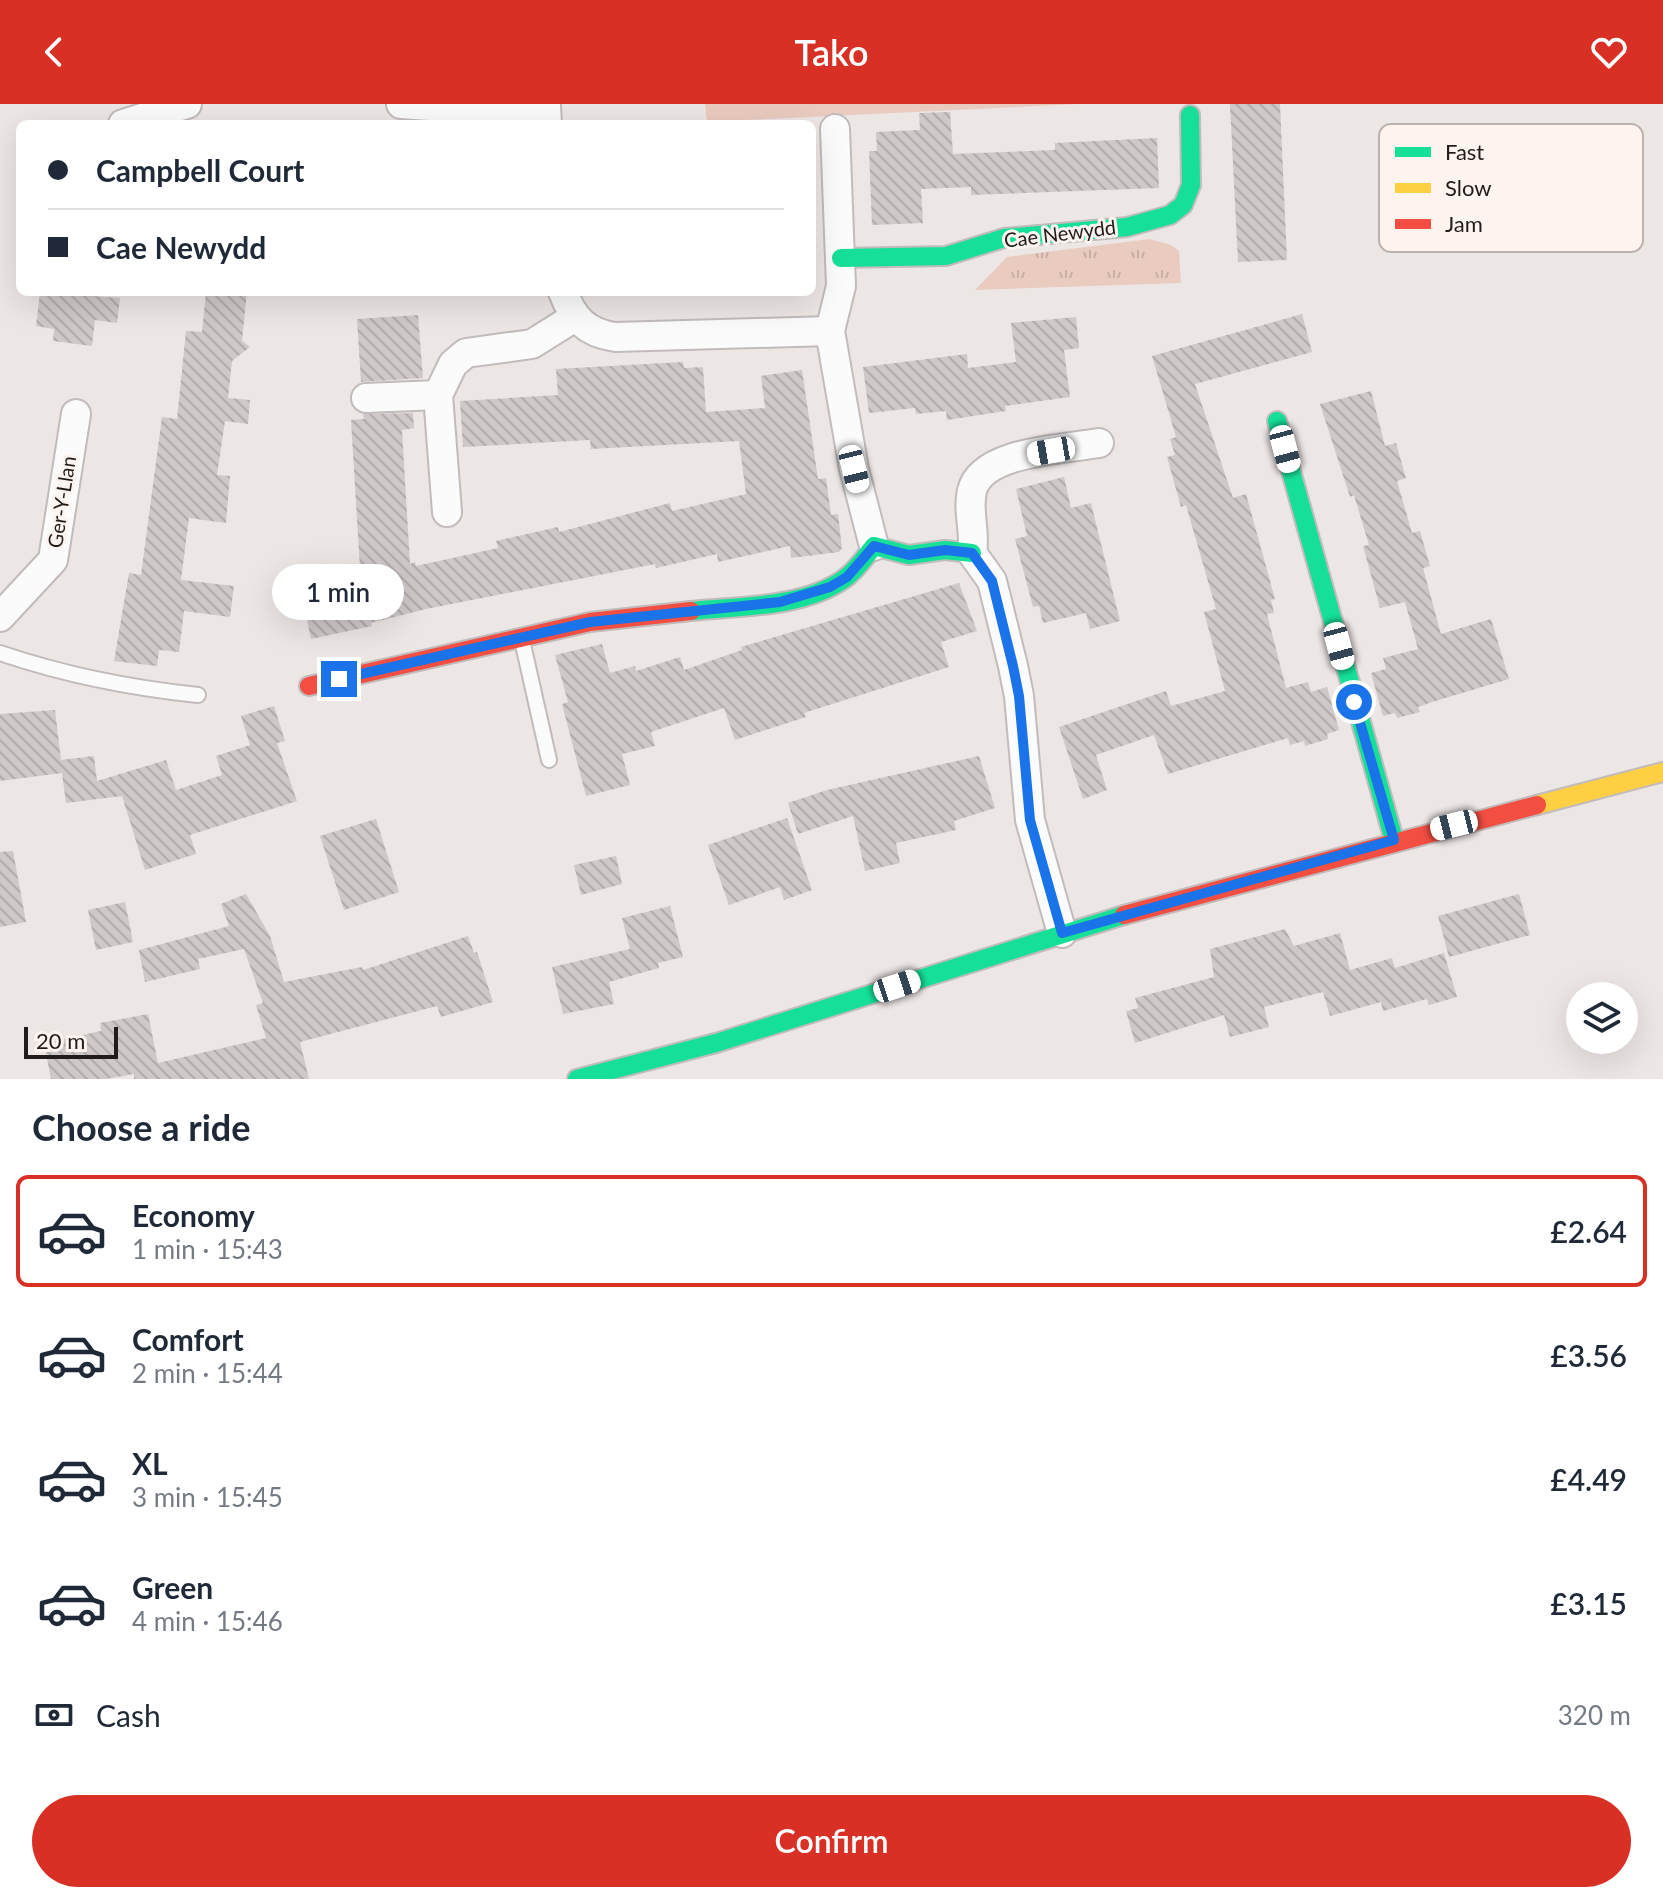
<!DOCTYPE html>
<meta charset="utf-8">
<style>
body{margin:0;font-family:Lato,sans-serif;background:#f6f6f7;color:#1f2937;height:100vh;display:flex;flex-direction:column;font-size:30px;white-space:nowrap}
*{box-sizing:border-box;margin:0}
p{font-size:26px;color:#747a83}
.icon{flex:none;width:44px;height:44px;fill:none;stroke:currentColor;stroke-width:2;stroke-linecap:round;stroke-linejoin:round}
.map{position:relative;height:975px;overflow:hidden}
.sheet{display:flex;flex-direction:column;background:#fff;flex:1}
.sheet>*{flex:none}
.guide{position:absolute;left:16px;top:16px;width:800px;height:176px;border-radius:12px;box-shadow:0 8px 32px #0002;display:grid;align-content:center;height:176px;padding:0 32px;background:#fff}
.controls{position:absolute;left:1566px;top:878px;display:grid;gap:16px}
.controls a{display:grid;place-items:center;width:72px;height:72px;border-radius:50%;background:#fff;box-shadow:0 8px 32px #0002;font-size:40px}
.scale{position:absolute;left:24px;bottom:20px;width:94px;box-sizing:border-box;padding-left:8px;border:4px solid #201c1b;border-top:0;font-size:22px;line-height:28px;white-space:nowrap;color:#201c1b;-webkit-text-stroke:6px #fdf3ef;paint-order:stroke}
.end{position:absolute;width:36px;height:36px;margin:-18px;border:10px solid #1a73e8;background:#fff;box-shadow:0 0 0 4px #fff}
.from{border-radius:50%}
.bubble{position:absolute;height:56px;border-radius:28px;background:#fff;box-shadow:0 8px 32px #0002;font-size:26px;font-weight:600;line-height:56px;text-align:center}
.car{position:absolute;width:24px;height:48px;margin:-24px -12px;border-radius:10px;box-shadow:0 0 6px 2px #0007;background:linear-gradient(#fff 24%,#345 0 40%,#fff 0 76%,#345 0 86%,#fff 0)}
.guide b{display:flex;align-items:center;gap:28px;height:76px;font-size:30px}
.guide b+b{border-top:2px solid #e0e1e3}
.guide i{width:20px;height:20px;background:#1f2937}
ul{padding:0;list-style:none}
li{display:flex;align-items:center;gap:24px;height:112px;margin:0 16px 12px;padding:0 16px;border:4px solid transparent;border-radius:12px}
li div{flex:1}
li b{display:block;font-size:30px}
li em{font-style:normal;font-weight:600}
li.current{border-color:#d93025}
li>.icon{width:72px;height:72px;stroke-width:1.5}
h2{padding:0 32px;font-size:36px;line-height:96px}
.pay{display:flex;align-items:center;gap:20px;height:88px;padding:0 32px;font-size:30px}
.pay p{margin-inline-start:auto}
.primary-button{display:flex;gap:16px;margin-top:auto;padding:16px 32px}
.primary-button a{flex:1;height:92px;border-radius:48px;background:#d93025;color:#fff;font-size:32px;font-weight:600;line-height:92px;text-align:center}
header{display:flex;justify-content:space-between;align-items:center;height:104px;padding:0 32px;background:#d93025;color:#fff;font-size:36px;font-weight:600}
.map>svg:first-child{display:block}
.grass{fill:#eacbc0}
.park{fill:url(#park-tufts)}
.building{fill:url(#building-back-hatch)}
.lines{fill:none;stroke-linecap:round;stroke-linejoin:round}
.lane-casing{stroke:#c1bcbb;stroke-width:18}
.street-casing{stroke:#c1bcbb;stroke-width:32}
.fast-casing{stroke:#c1bcbb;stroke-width:22}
.slow-casing{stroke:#c1bcbb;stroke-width:22}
.jam-casing{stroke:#c1bcbb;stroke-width:22}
.lane{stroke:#fcfbfb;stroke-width:14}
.street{stroke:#fcfbfb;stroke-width:28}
.fast{stroke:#16e098;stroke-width:18}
.slow{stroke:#ffcf43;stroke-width:18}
.jam{stroke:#f24e42;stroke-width:18}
.route{stroke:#1a73e8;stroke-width:10}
.labels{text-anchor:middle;stroke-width:6;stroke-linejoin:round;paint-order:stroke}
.street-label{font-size:20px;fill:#201c1b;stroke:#fdf3ef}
.key{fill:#fdf3ef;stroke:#bbb2af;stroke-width:2}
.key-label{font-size:22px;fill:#201c1b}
</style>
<header><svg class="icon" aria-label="back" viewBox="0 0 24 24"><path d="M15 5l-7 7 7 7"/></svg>Tako<svg class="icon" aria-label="heart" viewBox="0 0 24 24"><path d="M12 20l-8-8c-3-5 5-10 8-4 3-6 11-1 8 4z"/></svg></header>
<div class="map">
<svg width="1663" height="975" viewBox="0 0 1663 975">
<defs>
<pattern id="park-tufts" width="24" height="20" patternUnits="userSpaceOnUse" patternTransform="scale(2)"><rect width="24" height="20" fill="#eacbc0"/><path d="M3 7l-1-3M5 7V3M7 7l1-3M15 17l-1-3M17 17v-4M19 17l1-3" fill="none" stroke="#c8aea4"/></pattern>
<pattern id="building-back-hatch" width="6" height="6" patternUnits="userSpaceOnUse" patternTransform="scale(2)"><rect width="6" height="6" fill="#cec9c8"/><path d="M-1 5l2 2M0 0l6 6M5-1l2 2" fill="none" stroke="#b1acab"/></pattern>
</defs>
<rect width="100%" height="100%" fill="#ece6e5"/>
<path class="grass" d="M 705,0 L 1078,0 L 707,18 Z"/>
<path class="park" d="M 1150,135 L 1171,141 L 1179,147 L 1181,179 L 975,186 L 1007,153 Z"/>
<g class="building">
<path d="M 1230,0 L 1280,0 L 1287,156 L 1238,158 Z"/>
<path d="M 950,8 L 953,50 L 1055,46 L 1055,39 L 1157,34 L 1159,84 L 971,91 L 971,83 L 921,85 L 923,119 L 872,121 L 869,47 L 877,47 L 876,28 L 920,26 L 919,9 Z"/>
<path d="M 40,188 L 120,194 L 117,219 L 95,216 L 92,242 L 53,237 L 54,225 L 36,222 Z"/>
<path d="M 206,188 L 247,188 L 242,237 L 250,243 L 232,257 L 228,294 L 250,296 L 248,320 L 225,317 L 217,371 L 230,372 L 226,419 L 189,414 L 181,476 L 234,482 L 230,513 L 184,507 L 179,548 L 159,546 L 157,562 L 114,557 L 129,469 L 141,471 L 162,313 L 177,315 L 186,227 L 202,228 Z"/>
<path d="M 1302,210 L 1312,248 L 1195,280 L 1233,394 L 1246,390 L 1275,495 L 1271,496 L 1274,509 L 1267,510 L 1286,584 L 1308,578 L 1311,588 L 1327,583 L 1339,626 L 1327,630 L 1328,635 L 1305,642 L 1304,637 L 1290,641 L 1288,634 L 1168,670 L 1154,631 L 1096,651 L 1107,686 L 1083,695 L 1059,623 L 1166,587 L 1171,602 L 1225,587 L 1204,508 L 1216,505 L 1186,401 L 1181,403 L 1167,353 L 1175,351 L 1170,335 L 1176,333 L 1152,252 Z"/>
<path d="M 418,211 L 423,274 L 361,278 L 357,215 Z"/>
<path d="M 1076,213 L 1079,244 L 1064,246 L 1070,293 L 1005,302 L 1006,307 L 947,316 L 946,307 L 916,310 L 915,304 L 869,309 L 863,263 L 967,250 L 968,264 L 1016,258 L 1011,219 Z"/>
<path d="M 683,258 L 684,264 L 703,263 L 706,308 L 765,304 L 761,272 L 802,266 L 818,375 L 826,374 L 831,411 L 838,410 L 842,444 L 839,448 L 791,454 L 790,442 L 718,458 L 717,450 L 656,464 L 655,460 L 426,505 L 371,519 L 372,522 L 311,535 L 299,477 L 360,465 L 351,316 L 364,315 L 363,310 L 413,309 L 414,324 L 402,326 L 410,460 L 415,458 L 416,462 L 498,444 L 496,437 L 558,423 L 559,428 L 670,399 L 672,407 L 746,390 L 739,337 L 591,345 L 590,336 L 463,343 L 460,297 L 558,291 L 556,265 Z"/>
<path d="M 1371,287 L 1385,342 L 1396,339 L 1406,374 L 1397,377 L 1412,429 L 1420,427 L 1430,462 L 1423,464 L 1441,530 L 1491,515 L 1509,575 L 1432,598 L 1418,603 L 1420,608 L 1397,614 L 1395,609 L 1383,612 L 1371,569 L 1386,565 L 1383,554 L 1418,545 L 1405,498 L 1380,504 L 1363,442 L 1369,441 L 1354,391 L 1350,393 L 1320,300 Z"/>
<path d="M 1064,373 L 1071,404 L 1091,399 L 1120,517 L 1090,525 L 1086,509 L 1043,519 L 1039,502 L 1033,503 L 1015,435 L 1027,432 L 1016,385 Z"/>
<path d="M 959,479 L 977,527 L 941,538 L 949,563 L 804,609 L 806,613 L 735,636 L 724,604 L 651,628 L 655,642 L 622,650 L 630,681 L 586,692 L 562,600 L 568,598 L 555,551 L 602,540 L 610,569 L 635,562 L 636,567 L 680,553 L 684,566 L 742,546 L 741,543 Z"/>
<path d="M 274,602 L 285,637 L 277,639 L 297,697 L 190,731 L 196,750 L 145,766 L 122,692 L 66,699 L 62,669 L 0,677 L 0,610 L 55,606 L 61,656 L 94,652 L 97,677 L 166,656 L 176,686 L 222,671 L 216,652 L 250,641 L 241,612 Z"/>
<path d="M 979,652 L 995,704 L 954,717 L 956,726 L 896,739 L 900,759 L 865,767 L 853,712 L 798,730 L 788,699 L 827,686 Z"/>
<path d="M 787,714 L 812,786 L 784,796 L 780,783 L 729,801 L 708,741 Z"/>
<path d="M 376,715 L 399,788 L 344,806 L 320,732 Z"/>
<path d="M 13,747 L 26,818 L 0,823 L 0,748 Z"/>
<path d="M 616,752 L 622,780 L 581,791 L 574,761 Z"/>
<path d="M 246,790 L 270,832 L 284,878 L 362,863 L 363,866 L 468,832 L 474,849 L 477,848 L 493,898 L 441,913 L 437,902 L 300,938 L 309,975 L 134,975 L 134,970 L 106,975 L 51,975 L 44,939 L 101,927 L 100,919 L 148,910 L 158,959 L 266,934 L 256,901 L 263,899 L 244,845 L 198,855 L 200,865 L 145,878 L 139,846 L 229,822 L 221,800 Z"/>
<path d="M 1519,790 L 1530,831 L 1449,853 L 1438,812 Z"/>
<path d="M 125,798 L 133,838 L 96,846 L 88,806 Z"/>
<path d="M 670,802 L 683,853 L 658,859 L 659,864 L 609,878 L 614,900 L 563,910 L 552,863 L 630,845 L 622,814 Z"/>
<path d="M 1285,825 L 1294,842 L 1340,829 L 1350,866 L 1392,854 L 1395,864 L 1444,849 L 1457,893 L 1429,901 L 1427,895 L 1383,907 L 1381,898 L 1330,912 L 1323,888 L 1264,903 L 1269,923 L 1230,933 L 1224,911 L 1135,939 L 1126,907 L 1138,904 L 1135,894 L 1214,873 L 1210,845 Z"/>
</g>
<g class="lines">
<g class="lane-casing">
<g id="lane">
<path d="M 522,536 L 549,656"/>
<path d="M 0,549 C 65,571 130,584 198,591"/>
</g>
</g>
<g class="street-casing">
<g id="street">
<path d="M 401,0 L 459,4 L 546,2 L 547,20"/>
<path d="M 123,20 L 187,0"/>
<path d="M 835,25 L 841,182 L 830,227 L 854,365 L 874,442"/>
<path d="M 563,188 C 573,215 587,229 615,233 L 830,227"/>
<path d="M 366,294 L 438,291"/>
<path d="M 447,408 L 438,291 L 453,260 L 466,249 L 532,240 L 575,213"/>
<path d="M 0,513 L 53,456 L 76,310"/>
<path d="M 1062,829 L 1030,716 L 1019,592 L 1013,562 L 992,477 L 972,449 C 976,428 967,407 972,387 C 981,347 1065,345 1099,339"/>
</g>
</g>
<g class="fast-casing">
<g id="fast">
<path d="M 841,154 L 946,152 L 1004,134 L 1127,123 L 1170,111 L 1183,101 L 1191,81 L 1190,11"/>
<path d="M 1277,317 L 1394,736"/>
<path d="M 691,507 C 740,502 803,504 844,475 C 856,467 865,453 874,442 L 909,451 L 945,446 L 972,449"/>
<path d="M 577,975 L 716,939 L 1124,811"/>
</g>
</g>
<g class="slow-casing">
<path id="slow" d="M 1537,701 L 1663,668"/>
</g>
<g class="jam-casing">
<g id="jam">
<path d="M 309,582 L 590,518 L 691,507"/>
<path d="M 1124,811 L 1537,701"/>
</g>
</g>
<use href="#lane" class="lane"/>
<use href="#street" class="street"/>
<use href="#fast" class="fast"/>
<use href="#slow" class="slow"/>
<use href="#jam" class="jam"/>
</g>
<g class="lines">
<path class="route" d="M 339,575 L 590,518 L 780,498 L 830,483 L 847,473 L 874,442 L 909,451 L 945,446 L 972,449 L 992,477 L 1013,562 L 1019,592 L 1030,716 L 1062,829 L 1394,736 L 1354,598"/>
</g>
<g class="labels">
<g class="street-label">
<text transform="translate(1060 130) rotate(-7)" y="7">Cae Newydd</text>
<text transform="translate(62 398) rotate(-81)" y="7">Ger-Y-Llan</text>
</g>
</g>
<rect x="1379" y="20" width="264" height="128" rx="12" class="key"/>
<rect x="1395" y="43" width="36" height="10" fill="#16e098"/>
<rect x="1395" y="79" width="36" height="10" fill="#ffcf43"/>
<rect x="1395" y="115" width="36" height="10" fill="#f24e42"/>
<g class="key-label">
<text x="1445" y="56">Fast</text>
<text x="1445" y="92">Slow</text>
<text x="1445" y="128">Jam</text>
</g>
</svg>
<div class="controls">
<a><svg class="icon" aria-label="layers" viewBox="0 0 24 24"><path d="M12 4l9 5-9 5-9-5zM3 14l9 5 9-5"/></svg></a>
</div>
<div class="scale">20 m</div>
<i class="end from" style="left:1354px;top:598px"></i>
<i class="end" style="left:339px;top:575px"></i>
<div class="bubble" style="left:272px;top:460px;width:132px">1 min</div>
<i class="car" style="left:1285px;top:345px;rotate:165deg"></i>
<i class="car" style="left:1051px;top:347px;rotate:260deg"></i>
<i class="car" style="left:854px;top:365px;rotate:166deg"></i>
<i class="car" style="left:1339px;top:542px;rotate:165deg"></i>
<i class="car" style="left:1454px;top:721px;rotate:256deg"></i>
<i class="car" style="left:897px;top:882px;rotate:72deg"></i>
<div class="guide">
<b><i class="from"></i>Campbell Court</b>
<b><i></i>Cae Newydd</b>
</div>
</div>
<section class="sheet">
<h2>Choose a ride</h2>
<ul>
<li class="current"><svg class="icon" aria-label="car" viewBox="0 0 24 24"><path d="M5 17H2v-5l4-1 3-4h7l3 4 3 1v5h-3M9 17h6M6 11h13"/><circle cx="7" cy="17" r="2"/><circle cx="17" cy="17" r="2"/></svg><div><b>Economy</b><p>1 min · 15:43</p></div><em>£2.64</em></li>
<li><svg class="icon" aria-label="car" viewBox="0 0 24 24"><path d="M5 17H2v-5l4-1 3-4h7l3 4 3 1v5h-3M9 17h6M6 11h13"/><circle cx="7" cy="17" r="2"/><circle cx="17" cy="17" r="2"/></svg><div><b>Comfort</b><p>2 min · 15:44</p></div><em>£3.56</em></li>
<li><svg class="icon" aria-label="car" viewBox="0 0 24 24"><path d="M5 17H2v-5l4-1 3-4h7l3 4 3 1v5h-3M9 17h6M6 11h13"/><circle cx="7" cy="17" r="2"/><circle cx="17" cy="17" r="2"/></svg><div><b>XL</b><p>3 min · 15:45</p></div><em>£4.49</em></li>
<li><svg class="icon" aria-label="car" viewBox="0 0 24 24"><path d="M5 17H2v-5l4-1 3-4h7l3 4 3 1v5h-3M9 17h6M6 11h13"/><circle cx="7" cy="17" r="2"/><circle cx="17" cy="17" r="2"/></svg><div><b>Green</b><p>4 min · 15:46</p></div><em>£3.15</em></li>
</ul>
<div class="pay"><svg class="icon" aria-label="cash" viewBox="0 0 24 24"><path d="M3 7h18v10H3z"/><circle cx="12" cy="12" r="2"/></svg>Cash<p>320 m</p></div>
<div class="primary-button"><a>Confirm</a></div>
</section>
